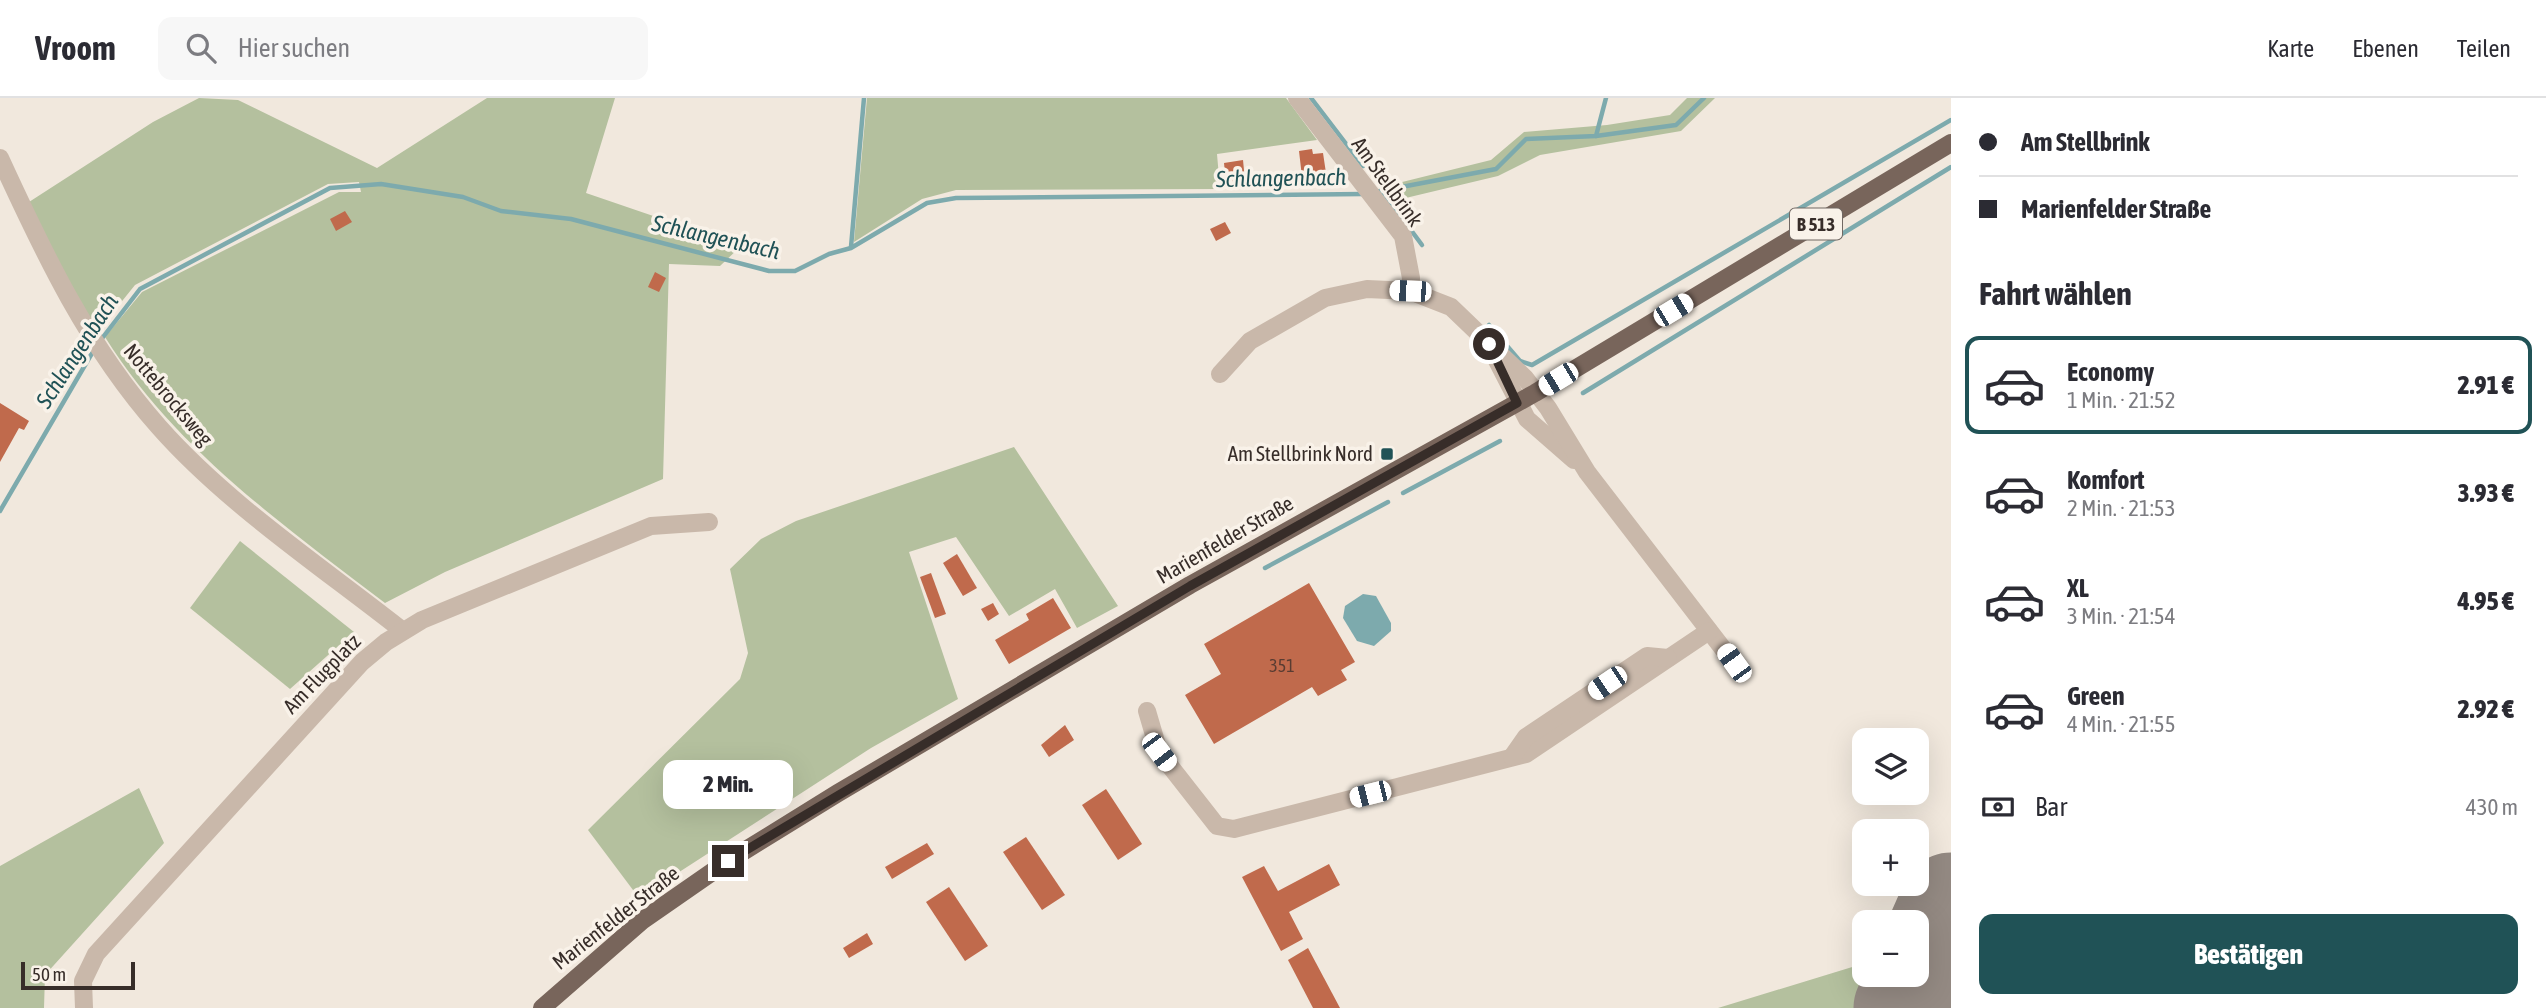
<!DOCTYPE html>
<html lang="de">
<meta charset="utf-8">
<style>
body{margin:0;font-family:"Asap Condensed",sans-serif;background:#f7f7f7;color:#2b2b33;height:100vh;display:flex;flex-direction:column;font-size:26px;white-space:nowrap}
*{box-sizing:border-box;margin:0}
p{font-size:23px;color:#7c7c81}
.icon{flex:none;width:38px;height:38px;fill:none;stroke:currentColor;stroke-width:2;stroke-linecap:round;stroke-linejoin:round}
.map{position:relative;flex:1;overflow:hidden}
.drawer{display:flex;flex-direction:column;background:#fff;width:595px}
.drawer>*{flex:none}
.top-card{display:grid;align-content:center;height:154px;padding:0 28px;background:#fff}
.controls{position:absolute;left:1852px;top:630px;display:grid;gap:14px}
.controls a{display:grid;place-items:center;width:77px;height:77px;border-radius:14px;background:#fff;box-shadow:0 7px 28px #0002;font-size:35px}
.scale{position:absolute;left:21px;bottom:18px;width:114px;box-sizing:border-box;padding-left:7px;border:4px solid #372d29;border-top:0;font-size:19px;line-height:24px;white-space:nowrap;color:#372d29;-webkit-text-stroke:5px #f9f2e9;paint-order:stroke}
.end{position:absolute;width:32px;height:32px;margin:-16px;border:9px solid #372d29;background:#fff;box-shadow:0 0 0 4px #fff}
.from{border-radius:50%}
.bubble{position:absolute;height:49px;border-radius:14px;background:#fff;box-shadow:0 7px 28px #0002;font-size:23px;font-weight:800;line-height:49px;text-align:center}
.car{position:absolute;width:21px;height:42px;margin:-21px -10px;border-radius:9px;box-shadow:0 0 5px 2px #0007;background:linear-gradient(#fff 24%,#345 0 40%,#fff 0 76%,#345 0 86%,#fff 0)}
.top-card b{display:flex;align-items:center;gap:24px;height:66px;font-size:26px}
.top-card b+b{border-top:2px solid #e1e1e2}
.top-card i{width:18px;height:18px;background:#2b2b33}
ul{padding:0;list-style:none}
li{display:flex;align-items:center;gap:21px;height:98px;margin:0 14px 10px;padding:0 14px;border:4px solid transparent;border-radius:14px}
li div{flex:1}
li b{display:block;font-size:26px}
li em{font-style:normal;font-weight:800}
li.current{border-color:#205256}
li>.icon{width:63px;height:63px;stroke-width:1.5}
h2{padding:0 28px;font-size:32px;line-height:84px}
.pay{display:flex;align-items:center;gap:18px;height:77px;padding:0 28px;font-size:26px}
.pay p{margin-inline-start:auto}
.cta{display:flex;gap:14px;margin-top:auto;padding:14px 28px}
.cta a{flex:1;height:80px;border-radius:14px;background:#205256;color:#fff;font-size:28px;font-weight:800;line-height:80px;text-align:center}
header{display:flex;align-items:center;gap:42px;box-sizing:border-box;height:98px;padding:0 35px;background:#fff;border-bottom:2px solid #e1e1e2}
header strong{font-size:33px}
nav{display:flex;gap:38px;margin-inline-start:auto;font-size:24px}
.search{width:490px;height:63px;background:#f7f7f7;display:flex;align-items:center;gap:18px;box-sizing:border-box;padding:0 24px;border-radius:14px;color:#7c7c81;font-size:26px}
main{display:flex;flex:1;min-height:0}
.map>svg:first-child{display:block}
.green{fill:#b4c09e}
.water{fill:#7daaad}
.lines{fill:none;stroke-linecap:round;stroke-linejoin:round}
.stream{stroke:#7daaad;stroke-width:4.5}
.runway{stroke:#948a83;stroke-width:103}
.building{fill:#c06a4c}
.minor{stroke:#c9b8aa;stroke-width:18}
.major{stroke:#78655b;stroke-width:18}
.route{stroke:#372d29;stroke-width:9}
.poi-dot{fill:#205256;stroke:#f9f2e9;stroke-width:2.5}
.labels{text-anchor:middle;stroke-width:7;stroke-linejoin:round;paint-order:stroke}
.number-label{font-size:18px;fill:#593c32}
.shield{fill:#f9f2e9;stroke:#716863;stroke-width:2}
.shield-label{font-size:19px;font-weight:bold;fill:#372d29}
.street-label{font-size:21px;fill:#372d29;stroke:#f9f2e9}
.poi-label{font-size:21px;fill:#372d29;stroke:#f9f2e9;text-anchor:end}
.water-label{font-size:23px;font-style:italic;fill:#205256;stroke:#f9f2e9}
</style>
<header>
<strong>Vroom</strong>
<div class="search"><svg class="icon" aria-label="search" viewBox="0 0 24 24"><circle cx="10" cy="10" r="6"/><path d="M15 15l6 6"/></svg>Hier suchen</div>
<nav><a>Karte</a><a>Ebenen</a><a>Teilen</a></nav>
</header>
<main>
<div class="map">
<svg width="1951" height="910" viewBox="0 0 1951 910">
<rect width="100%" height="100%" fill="#f1e8dd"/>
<g class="green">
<path d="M 199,0 L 238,2 L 377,70 L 487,0 L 615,0 L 586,95 L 741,148 L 720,168 L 669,166 L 663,381 L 445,474 L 385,505 C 283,427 175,351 105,239 L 142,194 L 339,94 L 361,94 L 359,84 L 328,86 L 135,187 L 98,233 L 63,175 L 29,104 L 153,24 Z"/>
<path d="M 867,0 L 1286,0 L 1317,42 L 1217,56 L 1220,91 L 956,92 L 922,101 L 854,144 Z"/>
<path d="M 1687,0 L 1715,0 L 1681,33 L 1540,57 L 1498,78 L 1393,103 L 1382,89 L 1491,62 L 1524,34 L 1607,27 L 1670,17 Z"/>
<path d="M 1014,349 L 1118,508 L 1077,530 L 1055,491 L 1009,518 L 956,439 L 909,454 L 958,601 L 871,650 L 639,800 L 588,732 L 740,581 L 748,555 L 730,471 L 761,441 L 796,423 Z"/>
<path d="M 240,443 L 354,534 L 290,591 L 190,510 Z"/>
<path d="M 139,690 L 164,745 L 45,877 L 44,910 L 0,910 L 0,768 Z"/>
<path d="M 1862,866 L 1864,877 C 1907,877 1912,877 1951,898 L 1951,910 L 1718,910 Z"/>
</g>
<path class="water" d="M 1363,496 L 1376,498 L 1391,525 L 1391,533 L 1374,548 L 1357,543 L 1343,520 L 1345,508 Z"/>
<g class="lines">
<g class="stream">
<path d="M 1311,0 L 1363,68"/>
<path d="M 1596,38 L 1606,0"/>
<path d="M 1382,93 L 1422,147"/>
<path d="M 1375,94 L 1496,71 L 1526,41 L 1596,38 L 1676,27 L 1704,0"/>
<path d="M 851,149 L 864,0"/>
<path d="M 1489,227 L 1520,263 L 1532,267 L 1951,22"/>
<path d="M 100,243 L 140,191 L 330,90 L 381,86 L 463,99 L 501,113 L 571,121 L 769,173 L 795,173 L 829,156 L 851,150 L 927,105 L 956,100 L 1363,96"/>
<path d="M 1583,295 L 1951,69"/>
<path d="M 1403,395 L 1500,343"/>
<path d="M 0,413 L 95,250"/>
<path d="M 1265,470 L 1388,404"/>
</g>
<path class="runway" d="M 1905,910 L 1951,806"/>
</g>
<g class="building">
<path d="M 1312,51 L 1313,56 L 1323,55 L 1326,75 L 1302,79 L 1299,53 Z"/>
<path d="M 1243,62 L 1245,83 L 1226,85 L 1224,65 Z"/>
<path d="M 345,113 L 352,124 L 336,133 L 330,121 Z"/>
<path d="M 1225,124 L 1231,135 L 1216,143 L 1210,131 Z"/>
<path d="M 655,174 L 666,180 L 659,194 L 648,189 Z"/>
<path d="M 0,305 L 29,323 L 24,332 L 19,330 L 0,364 Z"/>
<path d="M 957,456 L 977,490 L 963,498 L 943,465 Z"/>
<path d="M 931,475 L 946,516 L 935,520 L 920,479 Z"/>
<path d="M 1309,485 L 1355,564 L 1341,572 L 1347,582 L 1318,598 L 1312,589 L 1214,646 L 1185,597 L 1221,576 L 1204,546 Z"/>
<path d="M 1053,500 L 1071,530 L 1009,566 L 995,542 L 1029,522 L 1026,516 Z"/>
<path d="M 993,505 L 999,516 L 988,523 L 981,511 Z"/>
<path d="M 1065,627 L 1074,642 L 1049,659 L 1041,647 Z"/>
<path d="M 1106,691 L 1142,746 L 1118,762 L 1082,707 Z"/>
<path d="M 1026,739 L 1065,797 L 1042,812 L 1003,754 Z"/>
<path d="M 927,745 L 934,756 L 892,781 L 885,769 Z"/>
<path d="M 1329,766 L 1340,787 L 1289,814 L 1303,841 L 1281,853 L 1242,779 L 1264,768 L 1278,793 Z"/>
<path d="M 949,789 L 988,848 L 965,863 L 926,804 Z"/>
<path d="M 867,835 L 873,846 L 849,860 L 843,850 Z"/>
<path d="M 1308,850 L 1340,910 L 1313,910 L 1288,862 Z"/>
</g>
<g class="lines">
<g class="minor">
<path d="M 1297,0 L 1403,138 L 1411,180 L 1410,193"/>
<path d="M 0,60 C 44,156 88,249 159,329 C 227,406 322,469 403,533"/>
<path d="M 1493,255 L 1527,321 L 1574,362"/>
<path d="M 1220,276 L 1250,243 L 1325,200 L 1367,191 L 1410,193 L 1451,209 L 1525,280 L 1548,310 L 1587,374 L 1734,565"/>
<path d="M 1147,613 L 1159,654 L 1217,728 L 1234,731 L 1526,656 L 1709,533"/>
<path d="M 1512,659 L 1526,639 L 1647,558 L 1668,560"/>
<path d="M 84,910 L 83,883 L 96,856 L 362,564 L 386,544 L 422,522 L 651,428 L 709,424"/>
</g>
<path class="major" d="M 542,910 L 643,822 L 728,763 L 838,695 L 1190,487 L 1535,295 L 1951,45"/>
</g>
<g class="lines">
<path class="route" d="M 728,763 L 1190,488 L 1517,305 L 1489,246"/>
</g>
<rect class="poi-dot" x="1380" y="349" width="14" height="14" rx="3.5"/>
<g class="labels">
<g class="number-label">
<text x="1282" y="574">351</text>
</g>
<rect class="shield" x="1790" y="110.5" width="52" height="31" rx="5"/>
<g class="shield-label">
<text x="1816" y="133">B 513</text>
</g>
<g class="street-label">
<text transform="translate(1387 84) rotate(54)" y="7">Am Stellbrink</text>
<text transform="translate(168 297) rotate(50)" y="7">Nottebrocksweg</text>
<text transform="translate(1225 442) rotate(-30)" y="7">Marienfelder Straße</text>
<text transform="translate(322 576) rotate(-46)" y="7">Am Flugplatz</text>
<text transform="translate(616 820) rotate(-38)" y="7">Marienfelder Straße</text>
</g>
<g class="poi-label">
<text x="1373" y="363">Am Stellbrink Nord</text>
</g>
<g class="water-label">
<text transform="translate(1281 80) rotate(-1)" y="8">Schlangenbach</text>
<text transform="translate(716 139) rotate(13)" y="8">Schlangenbach</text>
<text transform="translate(77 253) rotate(-57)" y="8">Schlangenbach</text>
</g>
</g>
</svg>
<div class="controls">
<a><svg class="icon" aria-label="layers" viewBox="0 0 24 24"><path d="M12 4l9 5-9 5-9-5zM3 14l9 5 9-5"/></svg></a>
<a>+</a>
<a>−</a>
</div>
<div class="scale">50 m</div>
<i class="end from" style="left:1489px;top:246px"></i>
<i class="end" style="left:728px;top:763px"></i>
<div class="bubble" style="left:663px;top:662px;width:130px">2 Min.</div>
<i class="car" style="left:1410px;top:193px;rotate:272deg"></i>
<i class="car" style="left:1673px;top:212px;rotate:59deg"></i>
<i class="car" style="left:1558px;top:281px;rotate:239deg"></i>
<i class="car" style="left:1734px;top:565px;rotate:324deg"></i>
<i class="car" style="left:1607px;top:585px;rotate:236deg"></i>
<i class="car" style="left:1159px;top:654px;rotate:143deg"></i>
<i class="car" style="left:1370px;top:696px;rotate:256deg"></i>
</div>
<section class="drawer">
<div class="top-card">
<b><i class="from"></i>Am Stellbrink</b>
<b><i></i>Marienfelder Straße</b>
</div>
<h2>Fahrt wählen</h2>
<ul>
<li class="current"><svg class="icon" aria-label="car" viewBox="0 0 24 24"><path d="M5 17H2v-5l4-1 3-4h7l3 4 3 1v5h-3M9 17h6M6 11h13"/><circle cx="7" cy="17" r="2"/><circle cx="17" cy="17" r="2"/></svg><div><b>Economy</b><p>1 Min. · 21:52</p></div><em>2.91 €</em></li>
<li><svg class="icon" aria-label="car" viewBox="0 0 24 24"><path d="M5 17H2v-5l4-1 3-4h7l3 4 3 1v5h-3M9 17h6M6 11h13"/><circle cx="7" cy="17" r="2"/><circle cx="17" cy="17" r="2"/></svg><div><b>Komfort</b><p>2 Min. · 21:53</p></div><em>3.93 €</em></li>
<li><svg class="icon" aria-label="car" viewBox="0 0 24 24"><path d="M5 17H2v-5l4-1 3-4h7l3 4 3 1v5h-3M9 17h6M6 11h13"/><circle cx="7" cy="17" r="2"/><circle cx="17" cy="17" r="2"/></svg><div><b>XL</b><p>3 Min. · 21:54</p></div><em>4.95 €</em></li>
<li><svg class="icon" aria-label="car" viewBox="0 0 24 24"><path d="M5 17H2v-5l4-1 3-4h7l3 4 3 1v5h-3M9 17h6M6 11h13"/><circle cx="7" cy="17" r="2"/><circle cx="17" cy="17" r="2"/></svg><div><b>Green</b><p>4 Min. · 21:55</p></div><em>2.92 €</em></li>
</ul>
<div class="pay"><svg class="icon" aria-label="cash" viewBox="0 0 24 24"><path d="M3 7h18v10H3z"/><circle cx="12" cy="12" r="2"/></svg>Bar<p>430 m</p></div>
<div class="cta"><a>Bestätigen</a></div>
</section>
</main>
